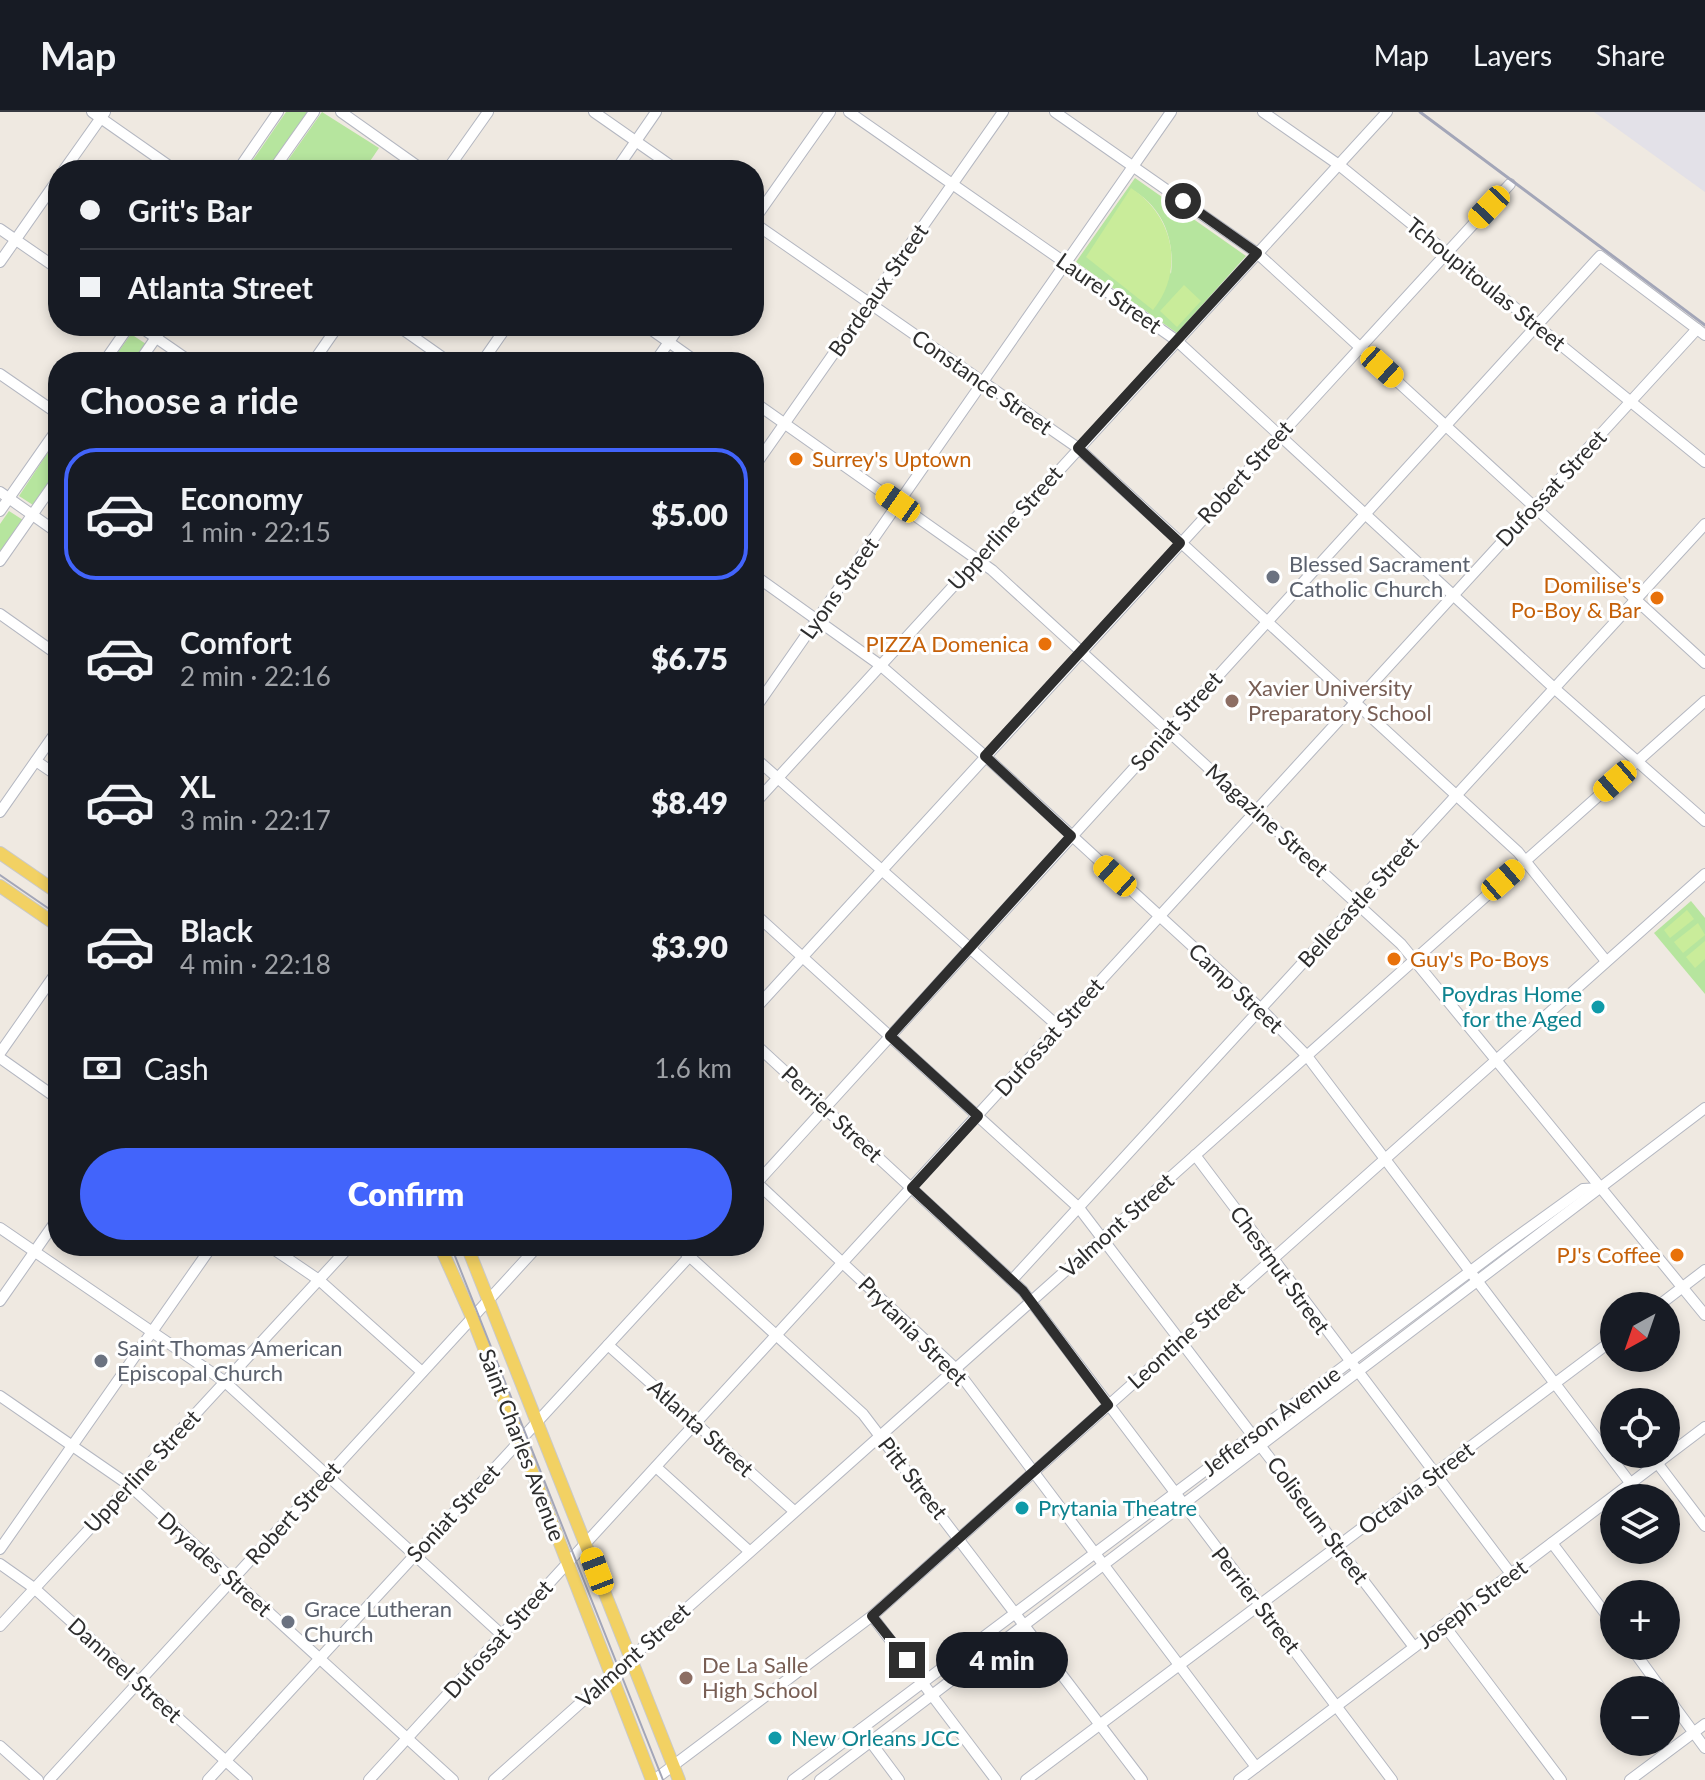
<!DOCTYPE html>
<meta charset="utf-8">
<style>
body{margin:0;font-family:Lato,sans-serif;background:#20242c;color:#f1f3f6;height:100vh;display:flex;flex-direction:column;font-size:30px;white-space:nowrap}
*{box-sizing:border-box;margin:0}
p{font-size:26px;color:#9ea1a6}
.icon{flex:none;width:44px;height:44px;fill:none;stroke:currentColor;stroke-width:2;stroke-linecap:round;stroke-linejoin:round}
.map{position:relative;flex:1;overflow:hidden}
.sheet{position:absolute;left:48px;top:240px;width:716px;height:904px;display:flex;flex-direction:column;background:#171b24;border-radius:32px;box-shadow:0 4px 12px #0003}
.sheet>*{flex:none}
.banner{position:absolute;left:48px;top:48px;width:716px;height:176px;border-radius:32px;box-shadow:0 4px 12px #0003;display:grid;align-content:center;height:176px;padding:0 32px;background:#171b24}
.needle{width:52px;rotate:220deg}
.controls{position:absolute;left:1600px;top:1180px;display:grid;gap:16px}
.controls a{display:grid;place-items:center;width:80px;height:80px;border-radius:50%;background:#171b24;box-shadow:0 4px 12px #0003;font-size:40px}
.end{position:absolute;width:36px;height:36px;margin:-18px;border:10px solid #2e2e2e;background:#fff;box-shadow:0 0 0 4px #fff}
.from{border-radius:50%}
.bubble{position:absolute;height:56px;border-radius:28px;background:#171b24;box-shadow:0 4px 12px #0003;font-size:26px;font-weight:800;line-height:56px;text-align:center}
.car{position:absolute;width:24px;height:48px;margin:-24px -12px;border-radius:10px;box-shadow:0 0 6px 2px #0007;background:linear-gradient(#f5c518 24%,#345 0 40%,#f5c518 0 76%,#345 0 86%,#f5c518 0)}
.banner b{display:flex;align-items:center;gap:28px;height:76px;font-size:30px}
.banner b+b{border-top:2px solid #363941}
.banner i{width:20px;height:20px;background:#f1f3f6}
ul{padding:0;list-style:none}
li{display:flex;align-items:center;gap:24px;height:132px;margin:0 16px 12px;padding:0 16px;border:4px solid transparent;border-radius:32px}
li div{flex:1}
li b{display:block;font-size:30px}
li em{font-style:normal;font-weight:800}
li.current{border-color:#4264fb}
li>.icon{width:72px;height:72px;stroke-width:1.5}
h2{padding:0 32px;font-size:36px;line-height:96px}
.pay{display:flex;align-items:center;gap:20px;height:88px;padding:0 32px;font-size:30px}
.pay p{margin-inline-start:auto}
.primary-button{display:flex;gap:16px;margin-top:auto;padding:16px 32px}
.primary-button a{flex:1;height:92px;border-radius:48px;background:#4264fb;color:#fff;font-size:32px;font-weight:800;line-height:92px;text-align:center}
header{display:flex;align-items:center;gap:48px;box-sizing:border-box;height:112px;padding:0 40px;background:#171b24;border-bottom:2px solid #363941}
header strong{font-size:38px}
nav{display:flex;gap:44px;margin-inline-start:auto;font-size:28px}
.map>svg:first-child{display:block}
.industrial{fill:#e3e1e8}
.green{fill:#b6e59e;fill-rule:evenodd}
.pitch{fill:#c9ec9a}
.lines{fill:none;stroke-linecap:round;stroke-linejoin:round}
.minor-casing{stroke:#b4b7c1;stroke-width:12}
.major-casing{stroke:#c9c9c9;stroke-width:14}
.minor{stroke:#fff;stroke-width:10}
.major{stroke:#f2d163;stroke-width:12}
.tram{stroke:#a3a6b8;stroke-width:2}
.rail{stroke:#a3a6b8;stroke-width:3}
.route{stroke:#2e2e2e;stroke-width:10}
.food-dot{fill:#e8710a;stroke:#fff;stroke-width:3}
.worship-dot{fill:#6b7280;stroke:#fff;stroke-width:3}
.education-dot{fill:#8d6e63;stroke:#fff;stroke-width:3}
.culture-dot{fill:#0f9aa8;stroke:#fff;stroke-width:3}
.labels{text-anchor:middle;stroke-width:6;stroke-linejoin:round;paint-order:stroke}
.street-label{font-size:22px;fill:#2e2e2e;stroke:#fff}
.food-label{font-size:22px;fill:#c56008;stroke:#fff;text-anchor:end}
.worship-label{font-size:22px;fill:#5b616d;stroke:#fff;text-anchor:start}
.education-label{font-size:22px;fill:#785e54;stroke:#fff;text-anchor:start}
.culture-label{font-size:22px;fill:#0d838f;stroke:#fff;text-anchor:start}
</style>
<header>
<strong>Map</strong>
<nav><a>Map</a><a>Layers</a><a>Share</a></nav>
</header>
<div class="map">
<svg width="1705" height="1668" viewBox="0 0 1705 1668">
<rect width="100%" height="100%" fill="#efe9e1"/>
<path class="industrial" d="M 1594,0 L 1705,0 L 1705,80 Z"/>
<g class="green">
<path d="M 286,0 L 308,0 L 267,58 L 246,58 Z"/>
<path d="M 322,0 L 379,36 L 364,58 L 281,58 Z"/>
<path d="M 1135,66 L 1246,144 L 1177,221 L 1076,150 ZM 1131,77 C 1163,95 1175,127 1171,162 Z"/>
<path d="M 131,222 L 146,232 L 133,250 L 111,250 Z"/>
<path d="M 58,325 L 58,358 L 33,393 L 19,384 Z"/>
<path d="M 9,399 L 23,408 L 0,441 L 0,412 Z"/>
<path d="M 1691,789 L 1705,806 L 1705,882 L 1654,821 Z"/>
</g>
<g class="pitch">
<path d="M 1131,76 C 1174,104 1185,158 1153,198 L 1086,145 Z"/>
<path d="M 1184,173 L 1201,189 L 1177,215 L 1160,199 Z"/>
<path d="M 1687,798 L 1694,807 L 1670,826 L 1664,818 Z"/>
<path d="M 1698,811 L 1705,823 L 1683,841 L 1674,830 Z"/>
<path d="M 1705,829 L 1705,847 L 1695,856 L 1686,845 Z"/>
</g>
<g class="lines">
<g class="minor-casing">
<g id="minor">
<path d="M 92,0 L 175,58"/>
<path d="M 341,0 L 423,58"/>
<path d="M 594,0 L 677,58"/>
<path d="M 849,0 L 1176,228 L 1554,576 L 1705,709"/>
<path d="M 1055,0 L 1257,141 L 1705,551"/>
<path d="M 1263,0 L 1339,53 L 1705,350"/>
<path d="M 64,58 L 105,0"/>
<path d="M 238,58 L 278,0"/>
<path d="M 273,58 L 314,0"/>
<path d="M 447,58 L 488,0"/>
<path d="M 616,58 L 656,0"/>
<path d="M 754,108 L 830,0"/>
<path d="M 754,111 L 1078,336 L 1518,740 L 1606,849"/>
<path d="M 0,117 L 58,157"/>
<path d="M 0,150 L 58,67"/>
<path d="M 139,214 L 191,250"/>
<path d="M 398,214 L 449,250"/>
<path d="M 646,214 L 697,250"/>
<path d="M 104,250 L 129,214"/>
<path d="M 139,250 L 164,214"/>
<path d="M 313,250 L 338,214"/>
<path d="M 482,250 L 507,214"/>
<path d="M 655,250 L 680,214"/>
<path d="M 0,262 L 58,302"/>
<path d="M 754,290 L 992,458 L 1401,832 L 1705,1203"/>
<path d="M 754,355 L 1003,0"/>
<path d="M 0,380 L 58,421"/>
<path d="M 0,399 L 58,316"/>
<path d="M 0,449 L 58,366"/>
<path d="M 754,463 L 880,553 L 985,644 L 1261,897 L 1307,944 L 1631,1372"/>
<path d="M 0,502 L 58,543"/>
<path d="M 754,598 L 1171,0"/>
<path d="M 754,645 L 1059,915"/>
<path d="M 36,649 L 58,664"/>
<path d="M 754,692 L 1387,0"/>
<path d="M 0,700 L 58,617"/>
<path d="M 754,801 L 1079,1096 L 1414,1535"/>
<path d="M 754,898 L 1510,72"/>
<path d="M 754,931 L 1023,1179 L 1392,1668"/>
<path d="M 0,941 L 58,858"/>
<path d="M 0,946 L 58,987"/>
<path d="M 1195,1043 L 1511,1462"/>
<path d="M 755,1069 L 956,1257 L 1256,1655"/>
<path d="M 754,1074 L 1600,144 L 1705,223"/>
<path d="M 0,1116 L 224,1269 L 501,1522"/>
<path d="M 269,1134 L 319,1168 L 422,1260"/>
<path d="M 678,1134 L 863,1302 L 1142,1668"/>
<path d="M 1012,1168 L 1705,412"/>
<path d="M 0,1189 L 58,1106"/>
<path d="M 1658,1194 L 1705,1158"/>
<path d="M 608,1233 L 794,1399"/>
<path d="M 0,1284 L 129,1373 L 453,1668"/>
<path d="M 1658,1352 L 1705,1414"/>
<path d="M 656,1355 L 749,1439"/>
<path d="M 1552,1431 L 1614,1513"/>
<path d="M 0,1437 L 212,1134"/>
<path d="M 0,1452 L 34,1476 L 247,1668"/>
<path d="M 872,1504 L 996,1668"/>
<path d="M 1444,1513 L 1561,1668"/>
<path d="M 0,1514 L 350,1134"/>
<path d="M 1630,1534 L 1662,1578"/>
<path d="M 1666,1583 L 1705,1636"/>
<path d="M 861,1617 L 899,1668"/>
<path d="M 0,1634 L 38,1668"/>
<path d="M 49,1668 L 538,1134"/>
<path d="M 208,1668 L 699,1134"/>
<path d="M 369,1668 L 1697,217"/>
<path d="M 494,1668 L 1705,589"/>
<path d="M 654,1668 L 872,1504 L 1705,762"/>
<path d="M 793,1668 L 1500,1137 L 1583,1077 L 1601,1076"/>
<path d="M 820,1668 L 1705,996"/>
<path d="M 1026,1668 L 1614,1227"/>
<path d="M 1239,1668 L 1705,1315"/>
<path d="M 1630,1668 L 1705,1612"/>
</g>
</g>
<g class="major-casing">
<g id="major">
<path d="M 0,741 L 58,781"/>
<path d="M 0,774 L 58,814"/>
<path d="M 440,1134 L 472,1205 L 652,1668"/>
<path d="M 467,1134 L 679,1668"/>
</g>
</g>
<use href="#minor" class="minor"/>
<use href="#major" class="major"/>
<g class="tram">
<path d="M 0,763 L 58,803"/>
<path d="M 451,1134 L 663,1668"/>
</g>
<path class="rail" d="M 1420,0 L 1705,213"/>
</g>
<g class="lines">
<path class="route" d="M 907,1548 L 872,1504 L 1108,1293 L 1023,1179 L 912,1076 L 978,1004 L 890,924 L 1071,724 L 985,644 L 1180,431 L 1078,336 L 1257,141 L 1183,89"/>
</g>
<g class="food-dot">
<circle cx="796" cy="347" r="8"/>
<circle cx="1657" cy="486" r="8"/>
<circle cx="1045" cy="532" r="8"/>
<circle cx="1394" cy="847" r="8"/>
<circle cx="1677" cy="1143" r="8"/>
</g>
<g class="worship-dot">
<circle cx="1273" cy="465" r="8"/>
<circle cx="101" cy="1249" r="8"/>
<circle cx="288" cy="1510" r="8"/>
</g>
<g class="education-dot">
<circle cx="1232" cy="589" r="8"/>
<circle cx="686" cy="1566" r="8"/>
</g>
<g class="culture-dot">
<circle cx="1598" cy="895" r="8"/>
<circle cx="1022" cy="1396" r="8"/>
<circle cx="775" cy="1626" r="8"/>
</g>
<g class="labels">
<g class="street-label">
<text transform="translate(1486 172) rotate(39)" y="8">Tchoupitoulas Street</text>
<text transform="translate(878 178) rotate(-55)" y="8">Bordeaux Street</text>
<text transform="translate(1109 181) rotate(35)" y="8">Laurel Street</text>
<text transform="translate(982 270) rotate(35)" y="8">Constance Street</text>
<text transform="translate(1245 360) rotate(-48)" y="8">Robert Street</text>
<text transform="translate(1551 376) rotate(-47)" y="8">Dufossat Street</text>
<text transform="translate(1005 416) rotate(-48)" y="8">Upperline Street</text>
<text transform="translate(839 476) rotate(-55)" y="8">Lyons Street</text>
<text transform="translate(1176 609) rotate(-48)" y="8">Soniat Street</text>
<text transform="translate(1267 708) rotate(42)" y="8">Magazine Street</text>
<text transform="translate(1358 790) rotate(-48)" y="8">Bellecastle Street</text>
<text transform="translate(1236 876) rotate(43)" y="8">Camp Street</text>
<text transform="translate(1049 925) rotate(-48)" y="8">Dufossat Street</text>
<text transform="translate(832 1002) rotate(43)" y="8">Perrier Street</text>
<text transform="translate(1117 1113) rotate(-42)" y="8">Valmont Street</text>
<text transform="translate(1280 1158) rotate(54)" y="8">Chestnut Street</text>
<text transform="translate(913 1219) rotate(45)" y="8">Prytania Street</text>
<text transform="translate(1186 1223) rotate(-42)" y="8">Leontine Street</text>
<text transform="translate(1271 1309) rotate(-37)" y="8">Jefferson Avenue</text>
<text transform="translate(701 1316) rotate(42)" y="8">Atlanta Street</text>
<text transform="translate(522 1333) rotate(69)" y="8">Saint Charles Avenue</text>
<text transform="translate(142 1359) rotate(-47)" y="8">Upperline Street</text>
<text transform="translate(913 1366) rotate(52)" y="8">Pitt Street</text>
<text transform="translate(1416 1376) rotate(-37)" y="8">Octavia Street</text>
<text transform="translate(293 1401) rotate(-48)" y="8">Robert Street</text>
<text transform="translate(453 1401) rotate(-47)" y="8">Soniat Street</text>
<text transform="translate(1318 1408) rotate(53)" y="8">Coliseum Street</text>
<text transform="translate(215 1452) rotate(42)" y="8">Dryades Street</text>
<text transform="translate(1256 1488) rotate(52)" y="8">Perrier Street</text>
<text transform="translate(1472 1492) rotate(-37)" y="8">Joseph Street</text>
<text transform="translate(498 1527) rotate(-48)" y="8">Dufossat Street</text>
<text transform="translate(633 1543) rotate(-42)" y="8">Valmont Street</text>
<text transform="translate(125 1558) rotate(42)" y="8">Danneel Street</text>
</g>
<g class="food-label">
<text x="812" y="355" text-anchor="start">Surrey's Uptown</text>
<text x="1641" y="481">Domilise's<tspan x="1641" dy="25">Po-Boy &amp; Bar</tspan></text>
<text x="1029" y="540">PIZZA Domenica</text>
<text x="1410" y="855" text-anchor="start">Guy's Po-Boys</text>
<text x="1661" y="1151">PJ's Coffee</text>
</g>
<g class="worship-label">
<text x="1289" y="460">Blessed Sacrament<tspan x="1289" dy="25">Catholic Church</tspan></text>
<text x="117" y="1244">Saint Thomas American<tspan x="117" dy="25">Episcopal Church</tspan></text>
<text x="304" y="1505">Grace Lutheran<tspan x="304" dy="25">Church</tspan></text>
</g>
<g class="education-label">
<text x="1248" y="584">Xavier University<tspan x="1248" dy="25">Preparatory School</tspan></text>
<text x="702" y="1561">De La Salle<tspan x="702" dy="25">High School</tspan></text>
</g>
<g class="culture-label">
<text x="1582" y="890" text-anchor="end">Poydras Home<tspan x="1582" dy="25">for the Aged</tspan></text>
<text x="1038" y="1404">Prytania Theatre</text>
<text x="791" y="1634">New Orleans JCC</text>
</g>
</g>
</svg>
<div class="controls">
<a><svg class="needle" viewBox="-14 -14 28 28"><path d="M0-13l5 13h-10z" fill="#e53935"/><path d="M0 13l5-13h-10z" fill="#9ea1a6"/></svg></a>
<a><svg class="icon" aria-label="locate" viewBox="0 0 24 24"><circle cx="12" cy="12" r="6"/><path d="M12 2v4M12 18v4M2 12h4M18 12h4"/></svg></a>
<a><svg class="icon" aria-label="layers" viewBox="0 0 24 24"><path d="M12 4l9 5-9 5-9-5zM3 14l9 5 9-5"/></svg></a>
<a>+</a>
<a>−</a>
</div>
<i class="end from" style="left:1183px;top:89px"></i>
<i class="end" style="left:907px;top:1548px"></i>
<div class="bubble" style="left:936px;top:1520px;width:132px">4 min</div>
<i class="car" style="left:1489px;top:95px;rotate:223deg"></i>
<i class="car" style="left:1382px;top:255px;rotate:132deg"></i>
<i class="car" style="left:898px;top:391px;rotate:305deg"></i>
<i class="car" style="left:1615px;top:669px;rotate:229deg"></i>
<i class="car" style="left:1115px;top:764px;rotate:312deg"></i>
<i class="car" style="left:1503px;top:768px;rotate:49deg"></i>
<i class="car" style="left:597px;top:1459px;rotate:339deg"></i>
<div class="banner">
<b><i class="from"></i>Grit's Bar</b>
<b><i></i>Atlanta Street</b>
</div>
<section class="sheet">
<h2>Choose a ride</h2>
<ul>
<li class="current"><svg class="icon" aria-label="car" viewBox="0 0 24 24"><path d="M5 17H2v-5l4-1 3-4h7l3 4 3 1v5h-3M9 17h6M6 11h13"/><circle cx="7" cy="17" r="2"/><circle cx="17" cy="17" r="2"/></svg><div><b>Economy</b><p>1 min · 22:15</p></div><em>$5.00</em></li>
<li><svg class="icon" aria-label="car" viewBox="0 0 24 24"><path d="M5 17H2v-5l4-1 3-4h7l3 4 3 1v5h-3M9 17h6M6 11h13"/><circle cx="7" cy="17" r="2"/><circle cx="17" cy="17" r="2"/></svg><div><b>Comfort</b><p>2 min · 22:16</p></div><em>$6.75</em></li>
<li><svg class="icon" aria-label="car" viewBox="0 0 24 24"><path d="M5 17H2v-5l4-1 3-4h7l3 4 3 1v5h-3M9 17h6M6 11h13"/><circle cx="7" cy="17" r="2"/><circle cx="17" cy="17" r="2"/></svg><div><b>XL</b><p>3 min · 22:17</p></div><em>$8.49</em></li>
<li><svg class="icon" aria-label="car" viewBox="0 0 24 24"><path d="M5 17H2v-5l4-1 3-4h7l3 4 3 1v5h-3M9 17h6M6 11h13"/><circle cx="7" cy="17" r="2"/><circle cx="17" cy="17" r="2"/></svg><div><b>Black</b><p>4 min · 22:18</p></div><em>$3.90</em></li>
</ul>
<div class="pay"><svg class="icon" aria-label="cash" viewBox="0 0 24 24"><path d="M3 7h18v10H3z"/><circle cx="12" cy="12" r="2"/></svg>Cash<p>1.6 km</p></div>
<div class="primary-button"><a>Confirm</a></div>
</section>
</div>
